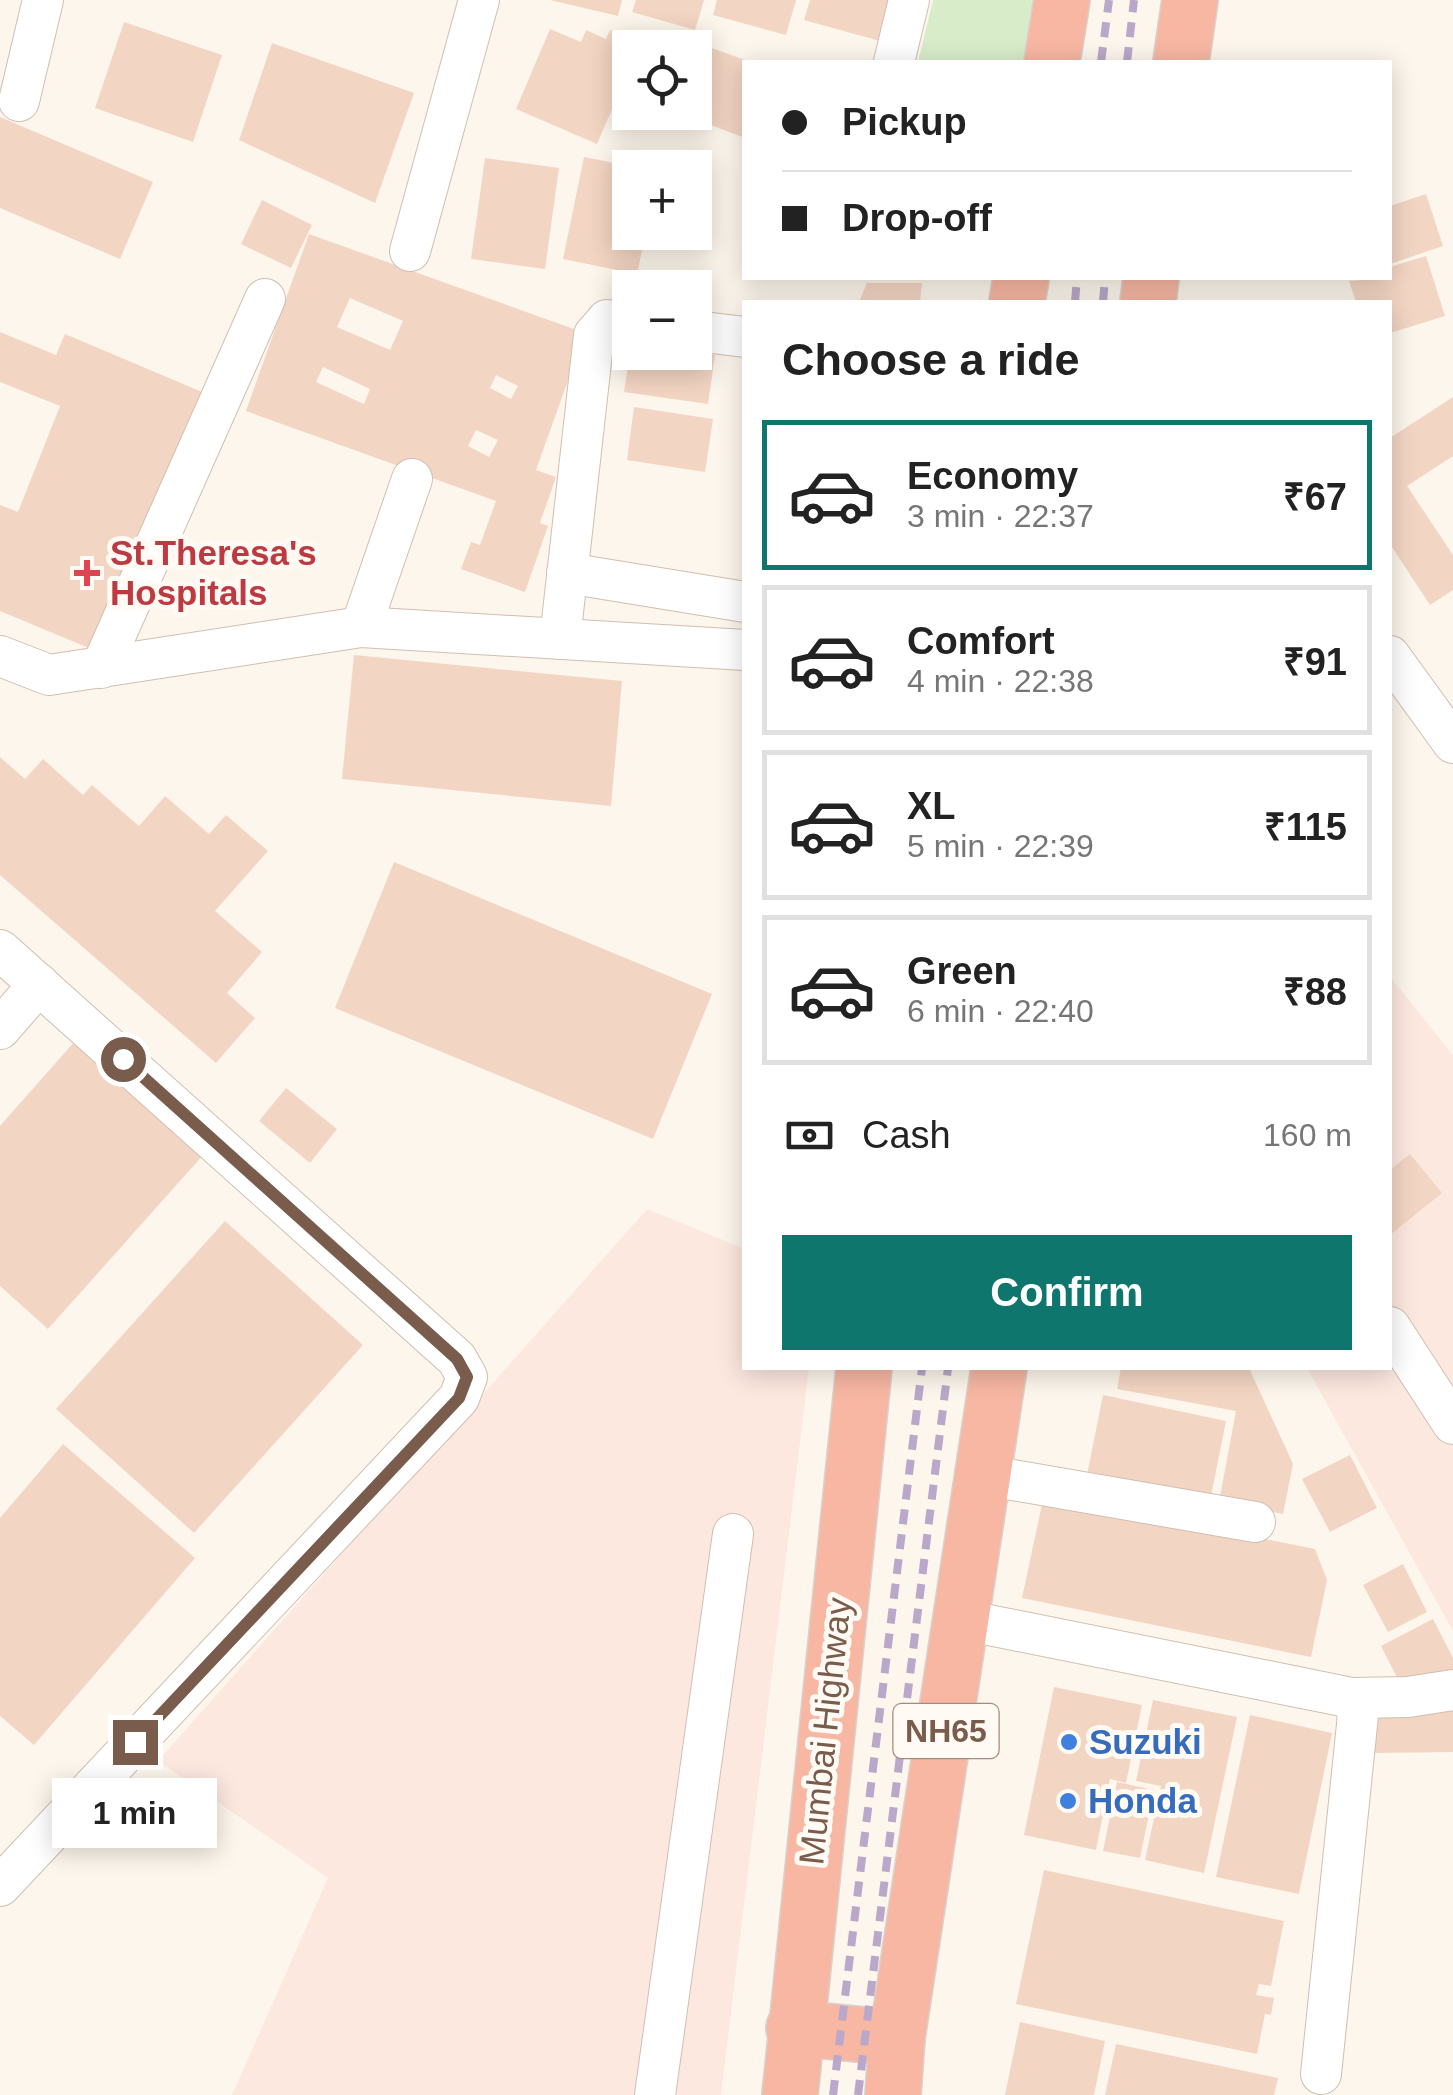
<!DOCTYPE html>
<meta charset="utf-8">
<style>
body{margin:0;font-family:Helvetica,sans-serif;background:#f2f2f2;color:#222;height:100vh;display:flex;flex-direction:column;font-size:38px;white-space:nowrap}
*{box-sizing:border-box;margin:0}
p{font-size:32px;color:#767676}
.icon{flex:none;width:55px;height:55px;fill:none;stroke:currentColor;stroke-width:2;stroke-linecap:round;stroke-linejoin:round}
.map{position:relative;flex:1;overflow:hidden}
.side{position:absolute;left:742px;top:300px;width:650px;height:1070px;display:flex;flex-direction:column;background:#fff;border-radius:0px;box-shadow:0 5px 25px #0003}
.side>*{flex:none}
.guide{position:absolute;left:742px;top:60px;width:650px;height:220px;border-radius:0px;box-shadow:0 5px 25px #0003;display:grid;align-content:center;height:220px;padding:0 40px;background:#fff}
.controls{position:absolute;left:612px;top:30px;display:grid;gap:20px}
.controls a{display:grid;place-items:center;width:100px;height:100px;border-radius:0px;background:#fff;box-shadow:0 5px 25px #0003;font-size:50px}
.end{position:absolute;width:45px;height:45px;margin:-22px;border:12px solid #7a5c4d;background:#fff;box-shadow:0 0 0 5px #fff}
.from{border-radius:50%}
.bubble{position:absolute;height:70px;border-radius:0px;background:#fff;box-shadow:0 5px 25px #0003;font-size:32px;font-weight:800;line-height:70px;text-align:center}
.guide b{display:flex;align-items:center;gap:35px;height:95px;font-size:38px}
.guide b+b{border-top:2px solid #e0e0e0}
.guide i{width:25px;height:25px;background:#222}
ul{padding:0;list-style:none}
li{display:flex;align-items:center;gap:30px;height:150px;margin:0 20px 15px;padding:0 20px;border:5px solid #e0e0e0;border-radius:0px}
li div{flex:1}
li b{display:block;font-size:38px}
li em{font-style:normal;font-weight:800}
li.selected{border-color:#0f766e}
li>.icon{width:90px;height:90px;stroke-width:1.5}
h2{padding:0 40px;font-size:45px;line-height:120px}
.pay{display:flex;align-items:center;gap:25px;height:110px;padding:0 40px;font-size:38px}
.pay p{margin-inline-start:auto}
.button{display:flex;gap:20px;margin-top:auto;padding:20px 40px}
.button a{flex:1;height:115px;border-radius:0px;background:#0f766e;color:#fff;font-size:40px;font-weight:800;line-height:115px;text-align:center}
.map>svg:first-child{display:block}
.commercial{fill:#fde8e0}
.green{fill:#d8ecc9}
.building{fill:#f3d5c3;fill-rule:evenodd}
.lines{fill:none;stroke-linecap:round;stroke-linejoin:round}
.minor-casing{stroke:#d1beb0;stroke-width:42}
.highway-casing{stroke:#dad1cd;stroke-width:58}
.minor{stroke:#fff;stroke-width:40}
.highway{stroke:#f7b7a3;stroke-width:55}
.rail{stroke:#b9a8c9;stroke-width:8;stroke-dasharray:15 10;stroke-linecap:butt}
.route{stroke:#7a5c4d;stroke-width:12}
.health-dot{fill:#e0444e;stroke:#fffaf3;stroke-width:4}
.shop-dot{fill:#3f7fe0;stroke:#fffaf3;stroke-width:4}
.labels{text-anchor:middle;stroke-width:10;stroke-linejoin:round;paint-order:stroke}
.shield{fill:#fffaf3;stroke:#a28b7f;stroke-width:2.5}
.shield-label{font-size:32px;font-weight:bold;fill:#7a5c4d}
.health-label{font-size:35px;font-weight:bold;fill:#be3a42;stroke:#fffaf3;text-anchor:start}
.street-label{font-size:35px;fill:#7a5c4d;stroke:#fffaf3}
.shop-label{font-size:35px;font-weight:bold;fill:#366cbe;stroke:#fffaf3;text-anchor:start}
</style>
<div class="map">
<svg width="1453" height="2095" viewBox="0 0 1453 2095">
<rect width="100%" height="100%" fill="#fdf6ec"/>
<g class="commercial">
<path d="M 1390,977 L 1453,1055 L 1453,1631 L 1307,1368 L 1390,1368 Z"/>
<path d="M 647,1209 L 745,1249 L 745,1368 L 809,1368 L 721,2095 L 232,2095 L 328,1878 L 158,1761 Z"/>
</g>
<path class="green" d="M 933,0 L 1031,0 L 1044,8 L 1031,62 L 918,62 Z"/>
<g class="building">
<path d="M 550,0 L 622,0 L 618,16 Z"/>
<path d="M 636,0 L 704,0 L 695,30 L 632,12 Z"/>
<path d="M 717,0 L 796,0 L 786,35 L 713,15 Z"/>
<path d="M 810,0 L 899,0 L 887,43 L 804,20 Z"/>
<path d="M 124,22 L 222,55 L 193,142 L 95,108 Z"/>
<path d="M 550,29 L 581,42 L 586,30 L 606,39 L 610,30 L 641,43 L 639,48 L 630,48 L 630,67 L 597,144 L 516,109 Z"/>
<path d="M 272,43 L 414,93 L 375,203 L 239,140 Z"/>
<path d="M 709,47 L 745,60 L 745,138 L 684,115 L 695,112 L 695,86 Z"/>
<path d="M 0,117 L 153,182 L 120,259 L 0,208 Z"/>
<path d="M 584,157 L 630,166 L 630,232 L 646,232 L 637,274 L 563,259 Z"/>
<path d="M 485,158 L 559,168 L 545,269 L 471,259 Z"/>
<path d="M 1426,194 L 1443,246 L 1390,264 L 1390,206 Z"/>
<path d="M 262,200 L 312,225 L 291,268 L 241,244 Z"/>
<path d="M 309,234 L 585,333 L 536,470 L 556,477 L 540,523 L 548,526 L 525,592 L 461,569 L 471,542 L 480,545 L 496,501 L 246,411 ZM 350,298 L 403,321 L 390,350 L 337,327 ZM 323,367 L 370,389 L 364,404 L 316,382 ZM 496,375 L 518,386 L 511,399 L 490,388 ZM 476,430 L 498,440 L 489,457 L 468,446 Z"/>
<path d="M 1426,256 L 1445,316 L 1390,333 L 1390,302 L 1356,302 L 1349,281 L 1390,278 L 1390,267 Z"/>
<path d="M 867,283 L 922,283 L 920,302 L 859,302 Z"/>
<path d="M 0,332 L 56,355 L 65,334 L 202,392 L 96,651 L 0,611 L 0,505 L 18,512 L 60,406 L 0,382 Z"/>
<path d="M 630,352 L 715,355 L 708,404 L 624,392 Z"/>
<path d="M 1453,397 L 1453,456 L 1407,486 L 1453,555 L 1453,590 L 1430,605 L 1390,544 L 1390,438 Z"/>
<path d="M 634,407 L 713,419 L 705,472 L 627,460 Z"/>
<path d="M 354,655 L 622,681 L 611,806 L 342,779 Z"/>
<path d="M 0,757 L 25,779 L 43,759 L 83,795 L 92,785 L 139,826 L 165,796 L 209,834 L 226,815 L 268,851 L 215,911 L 262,952 L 227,993 L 255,1018 L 216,1063 L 0,875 Z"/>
<path d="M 394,862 L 712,994 L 653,1139 L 335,1008 Z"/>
<path d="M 75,1041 L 204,1154 L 48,1329 L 0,1286 L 0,1126 Z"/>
<path d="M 286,1088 L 337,1129 L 310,1163 L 259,1121 Z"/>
<path d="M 1410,1154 L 1442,1193 L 1390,1235 L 1390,1170 Z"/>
<path d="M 225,1221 L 363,1345 L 194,1533 L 56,1409 Z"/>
<path d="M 1121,1368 L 1249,1368 L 1293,1464 L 1283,1514 L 1219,1502 L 1236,1411 L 1117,1389 Z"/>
<path d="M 1103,1395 L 1226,1421 L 1210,1501 L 1087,1475 Z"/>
<path d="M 63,1444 L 195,1558 L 34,1745 L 0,1716 L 0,1518 Z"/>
<path d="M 1350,1455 L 1377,1508 L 1330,1532 L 1302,1479 Z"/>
<path d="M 1044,1495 L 1315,1549 L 1327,1580 L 1311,1657 L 1022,1598 Z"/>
<path d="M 1403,1564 L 1427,1612 L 1388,1632 L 1363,1585 Z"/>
<path d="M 1433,1619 L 1453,1658 L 1453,1671 L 1406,1695 L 1381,1646 Z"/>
<path d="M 1054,1687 L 1142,1705 L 1126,1783 L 1110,1779 L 1096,1850 L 1024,1835 Z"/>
<path d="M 1153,1700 L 1237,1717 L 1204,1873 L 1145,1860 L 1161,1786 L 1136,1781 Z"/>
<path d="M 1453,1710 L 1453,1752 L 1370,1753 L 1369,1711 Z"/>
<path d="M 1250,1715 L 1332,1733 L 1299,1894 L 1216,1877 Z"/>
<path d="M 1117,1782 L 1154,1790 L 1140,1858 L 1103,1851 Z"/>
<path d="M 1044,1870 L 1284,1921 L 1271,1986 L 1259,1984 L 1256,1995 L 1274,1998 L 1271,2015 L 1265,2014 L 1257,2054 L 1016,2004 Z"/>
<path d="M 1020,2022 L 1105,2041 L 1094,2095 L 1005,2095 Z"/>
<path d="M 1116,2044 L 1278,2078 L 1274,2095 L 1105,2095 Z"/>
</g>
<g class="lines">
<g class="minor-casing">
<g id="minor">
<path d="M 894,62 L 909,0"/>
<path d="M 19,101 L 43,0"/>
<path d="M 410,251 L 479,0"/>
<path d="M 695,331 L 745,337"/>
<path d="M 567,573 L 745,602"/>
<path d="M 361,627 L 412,479"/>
<path d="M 560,639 L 594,335 L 607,320 L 630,323"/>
<path d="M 0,656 L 49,675 L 361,627 L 745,650"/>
<path d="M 1390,656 L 1453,743"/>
<path d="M 101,668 L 265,299"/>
<path d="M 0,950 L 457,1359 L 467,1377 L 459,1398 L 0,1886"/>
<path d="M 0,1029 L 39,984"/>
<path d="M 1390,1327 L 1453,1424"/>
<path d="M 984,1475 L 1255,1522"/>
<path d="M 964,1620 L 1352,1698 L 1358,1715 L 1321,2074"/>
<path d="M 1352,1698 L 1408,1697 L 1453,1690"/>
<path d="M 655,2095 L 733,1534"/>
</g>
</g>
<g class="highway-casing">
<g id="highway">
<path d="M 1052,62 L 1062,0"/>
<path d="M 1181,62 L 1190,0"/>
<path d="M 1017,302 L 1021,278"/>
<path d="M 1148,302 L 1151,278"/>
<path d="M 794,2028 L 897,2038"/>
<path d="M 790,2095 L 864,1368"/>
<path d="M 893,2095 L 897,2038 L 999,1368"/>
</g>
</g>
<use href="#minor" class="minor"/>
<use href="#highway" class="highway"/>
<g class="rail">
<path d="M 1101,62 L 1109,0"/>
<path d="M 1127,62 L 1134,0"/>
<path d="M 1075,302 L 1077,278"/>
<path d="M 1103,302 L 1105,278"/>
<path d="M 833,2095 L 922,1368"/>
<path d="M 858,2095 L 948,1368"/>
</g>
</g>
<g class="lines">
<path class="route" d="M 123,1059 L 457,1359 L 467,1377 L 459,1398 L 135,1742"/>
</g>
<path class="health-dot" d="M82 558h10v10h10v10h-10v10h-10v-10h-10v-10h10z"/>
<g class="shop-dot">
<circle cx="1069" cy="1742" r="10"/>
<circle cx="1068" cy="1801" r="10"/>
</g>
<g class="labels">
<rect class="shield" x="893.5" y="1704" width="105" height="54" rx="8"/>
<g class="shield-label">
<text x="946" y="1742">NH65</text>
</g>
<g class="health-label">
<text x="110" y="565">St.Theresa's<tspan x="110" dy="40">Hospitals</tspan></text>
</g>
<g class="street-label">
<text transform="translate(825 1731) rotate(-84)" y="12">Mumbai Highway</text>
</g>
<g class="shop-label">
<text x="1089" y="1754">Suzuki</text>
<text x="1088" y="1813">Honda</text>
</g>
</g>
</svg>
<div class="controls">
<a><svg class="icon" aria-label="locate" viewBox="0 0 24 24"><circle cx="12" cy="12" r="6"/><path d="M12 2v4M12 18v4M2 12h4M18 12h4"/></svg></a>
<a>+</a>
<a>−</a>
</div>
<i class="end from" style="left:123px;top:1059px"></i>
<i class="end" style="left:135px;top:1742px"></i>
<div class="bubble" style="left:52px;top:1778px;width:165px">1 min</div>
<div class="guide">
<b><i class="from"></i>Pickup</b>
<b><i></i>Drop-off</b>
</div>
<section class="side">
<h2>Choose a ride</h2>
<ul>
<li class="selected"><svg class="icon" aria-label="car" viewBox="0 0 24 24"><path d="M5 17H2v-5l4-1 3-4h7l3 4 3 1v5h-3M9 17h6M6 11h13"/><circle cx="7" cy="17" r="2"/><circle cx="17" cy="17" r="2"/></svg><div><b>Economy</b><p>3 min · 22:37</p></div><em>₹67</em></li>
<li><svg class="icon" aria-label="car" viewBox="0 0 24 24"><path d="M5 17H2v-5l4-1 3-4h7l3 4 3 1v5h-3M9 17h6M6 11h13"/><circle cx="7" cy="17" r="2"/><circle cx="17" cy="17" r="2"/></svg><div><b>Comfort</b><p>4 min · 22:38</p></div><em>₹91</em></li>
<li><svg class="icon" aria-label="car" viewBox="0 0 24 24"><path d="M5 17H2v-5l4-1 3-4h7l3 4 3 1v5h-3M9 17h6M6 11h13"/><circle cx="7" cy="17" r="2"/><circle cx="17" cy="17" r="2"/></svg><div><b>XL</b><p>5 min · 22:39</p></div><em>₹115</em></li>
<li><svg class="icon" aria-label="car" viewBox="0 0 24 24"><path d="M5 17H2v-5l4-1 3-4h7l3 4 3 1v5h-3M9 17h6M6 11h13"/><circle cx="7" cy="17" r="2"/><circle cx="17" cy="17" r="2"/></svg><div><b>Green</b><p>6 min · 22:40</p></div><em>₹88</em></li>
</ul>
<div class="pay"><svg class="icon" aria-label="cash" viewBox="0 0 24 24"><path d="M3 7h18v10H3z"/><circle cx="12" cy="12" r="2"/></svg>Cash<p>160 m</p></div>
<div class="button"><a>Confirm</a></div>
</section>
</div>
